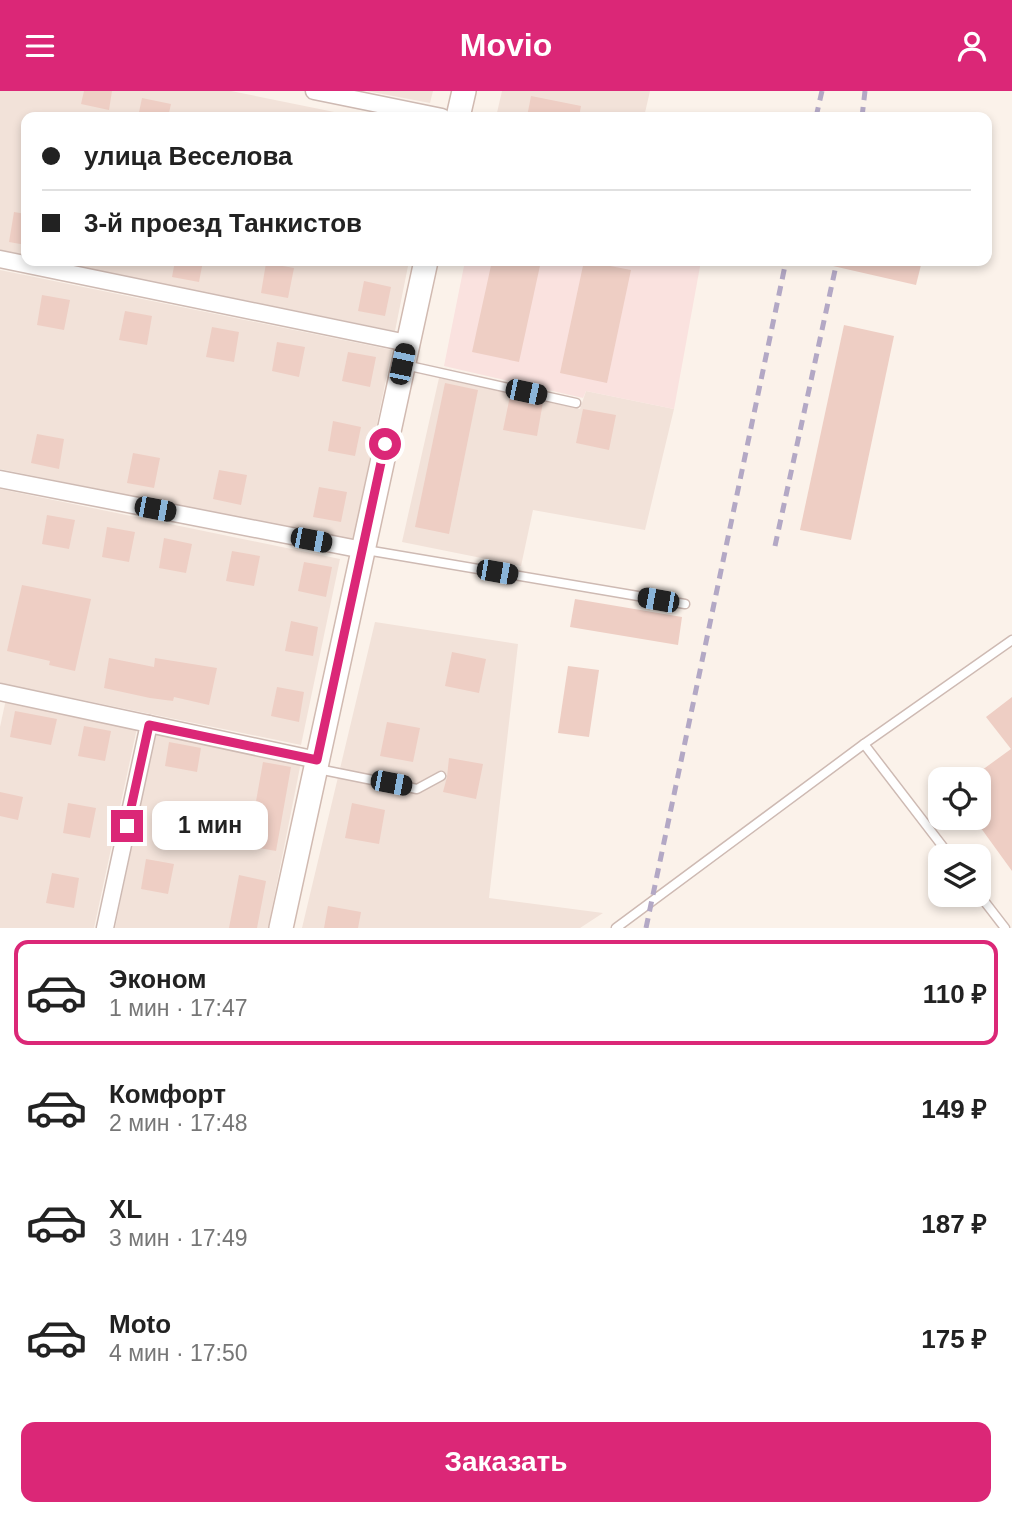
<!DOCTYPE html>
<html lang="ru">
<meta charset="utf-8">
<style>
body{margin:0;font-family:Arial,sans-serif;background:#f6f6f6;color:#222;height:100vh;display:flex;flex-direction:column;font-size:26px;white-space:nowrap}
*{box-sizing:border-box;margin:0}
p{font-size:23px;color:#767676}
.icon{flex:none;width:38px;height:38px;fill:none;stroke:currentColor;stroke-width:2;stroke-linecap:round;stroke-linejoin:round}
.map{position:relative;height:837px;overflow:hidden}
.drawer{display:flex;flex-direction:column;background:#fff;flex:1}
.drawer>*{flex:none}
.banner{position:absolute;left:21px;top:21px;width:971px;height:154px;border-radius:14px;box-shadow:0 4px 10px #0003;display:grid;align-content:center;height:154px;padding:0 21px;background:#fff}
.controls{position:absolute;left:928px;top:676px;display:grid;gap:14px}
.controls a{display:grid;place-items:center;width:63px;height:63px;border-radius:14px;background:#fff;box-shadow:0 4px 10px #0003;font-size:35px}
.end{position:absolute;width:32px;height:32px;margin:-16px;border:9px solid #db2777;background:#fff;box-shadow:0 0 0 4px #fff}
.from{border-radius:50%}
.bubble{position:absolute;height:49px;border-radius:14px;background:#fff;box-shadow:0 4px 10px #0003;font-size:23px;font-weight:700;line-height:49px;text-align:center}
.car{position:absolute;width:21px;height:42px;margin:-21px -10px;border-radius:9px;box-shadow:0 0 5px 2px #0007;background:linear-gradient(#222 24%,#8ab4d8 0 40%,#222 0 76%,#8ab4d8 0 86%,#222 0)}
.banner b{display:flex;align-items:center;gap:24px;height:66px;font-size:26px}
.banner b+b{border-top:2px solid #e0e0e0}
.banner i{width:18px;height:18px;background:#222}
ul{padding:12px 0 0;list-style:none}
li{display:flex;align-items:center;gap:21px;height:105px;margin:0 14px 10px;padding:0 7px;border:4px solid transparent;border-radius:14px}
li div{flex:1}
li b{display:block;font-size:26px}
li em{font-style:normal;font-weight:700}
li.active{border-color:#db2777}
li>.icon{width:63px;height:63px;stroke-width:1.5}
.cta{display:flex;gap:14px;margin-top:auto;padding:14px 21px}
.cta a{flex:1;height:80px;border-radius:14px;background:#db2777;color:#fff;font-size:28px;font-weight:700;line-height:80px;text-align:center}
header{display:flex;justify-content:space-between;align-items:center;height:91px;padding:0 21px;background:#db2777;color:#fff;font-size:32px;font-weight:700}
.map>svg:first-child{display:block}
.residential{fill:#f2e2d9}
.commercial{fill:#fae2df}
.building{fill:#eecec4}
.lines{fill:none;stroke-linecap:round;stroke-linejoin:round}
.lane-casing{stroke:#cebab3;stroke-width:11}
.street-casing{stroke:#cebab3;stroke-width:19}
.secondary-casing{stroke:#d1bab1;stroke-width:26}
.lane{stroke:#fff;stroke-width:8}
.street{stroke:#fff;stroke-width:16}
.secondary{stroke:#fff;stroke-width:23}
.rail{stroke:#b3a8c5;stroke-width:5;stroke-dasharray:10 7;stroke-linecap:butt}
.route{stroke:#db2777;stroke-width:9}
</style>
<header><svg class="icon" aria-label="menu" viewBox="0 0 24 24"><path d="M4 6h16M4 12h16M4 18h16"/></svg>Movio<svg class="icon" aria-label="person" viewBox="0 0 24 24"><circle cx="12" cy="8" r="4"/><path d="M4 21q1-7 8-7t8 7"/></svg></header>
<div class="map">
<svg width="1012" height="837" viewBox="0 0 1012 837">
<rect width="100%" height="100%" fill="#fbf2ea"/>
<g class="residential">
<path d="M 0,0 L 231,0 L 359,26 L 26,26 L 26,164 L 0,159 Z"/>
<path d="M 367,0 L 433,0 L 430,12 Z"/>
<path d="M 502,0 L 650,0 L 644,26 L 496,26 Z"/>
<path d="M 52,170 L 409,170 L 395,240 Z"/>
<path d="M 0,179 L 392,259 L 353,450 L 0,378 Z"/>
<path d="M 439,287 L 580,318 L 586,300 L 674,318 L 645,439 L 533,419 L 521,475 L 402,451 Z"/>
<path d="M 0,398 L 340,468 L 301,654 L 0,592 Z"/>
<path d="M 375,531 L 518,553 L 489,807 L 603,822 L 580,837 L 302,837 Z"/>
<path d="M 6,608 L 137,637 L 94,837 L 0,837 L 0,636 Z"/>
<path d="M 155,642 L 301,671 L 268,837 L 115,837 Z"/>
</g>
<path class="commercial" d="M 465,170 L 701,170 L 674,318 L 586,300 L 583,307 L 444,275 Z"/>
<g class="building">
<path d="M 84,0 L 112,0 L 109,19 L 81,13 Z"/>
<path d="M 531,5 L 581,15 L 579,26 L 527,26 Z"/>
<path d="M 142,7 L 171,13 L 168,26 L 138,26 Z"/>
<path d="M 14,121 L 26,123 L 26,154 L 9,151 Z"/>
<path d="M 175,170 L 203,170 L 199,191 L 172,186 Z"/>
<path d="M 492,170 L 541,170 L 519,271 L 472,261 Z"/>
<path d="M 584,170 L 631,179 L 607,292 L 560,282 Z"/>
<path d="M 834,170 L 922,170 L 916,194 L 833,175 Z"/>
<path d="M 266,172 L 294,177 L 288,207 L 261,202 Z"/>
<path d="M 364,190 L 391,196 L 385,225 L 358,220 Z"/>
<path d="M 42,204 L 70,209 L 64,239 L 37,234 Z"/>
<path d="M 125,220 L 152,225 L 147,254 L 119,249 Z"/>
<path d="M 844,234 L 894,245 L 851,449 L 800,439 Z"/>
<path d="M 212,236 L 239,241 L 234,271 L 206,266 Z"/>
<path d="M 277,251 L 305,256 L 299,286 L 272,280 Z"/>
<path d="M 348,261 L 376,266 L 370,296 L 342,290 Z"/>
<path d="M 445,292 L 478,299 L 449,443 L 415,436 Z"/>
<path d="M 510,305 L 543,311 L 537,345 L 503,339 Z"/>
<path d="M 583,318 L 616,324 L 609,359 L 576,352 Z"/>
<path d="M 333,330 L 361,336 L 355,365 L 328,360 Z"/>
<path d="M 37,343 L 64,348 L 59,378 L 31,372 Z"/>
<path d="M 133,362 L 160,367 L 154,397 L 127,392 Z"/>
<path d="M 219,379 L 247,384 L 241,414 L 213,408 Z"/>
<path d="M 319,396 L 347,401 L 341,431 L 313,426 Z"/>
<path d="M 47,424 L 75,429 L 69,458 L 42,453 Z"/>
<path d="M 107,436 L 135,441 L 129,471 L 102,466 Z"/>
<path d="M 164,447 L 192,453 L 186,482 L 159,477 Z"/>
<path d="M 232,460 L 260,465 L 254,495 L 226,490 Z"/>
<path d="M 304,471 L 332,476 L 326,506 L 298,500 Z"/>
<path d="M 22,494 L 91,508 L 75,580 L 49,574 L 50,570 L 7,560 Z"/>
<path d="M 575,508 L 682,526 L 678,554 L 570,536 Z"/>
<path d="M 291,530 L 318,536 L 313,565 L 285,560 Z"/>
<path d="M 452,561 L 486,568 L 479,602 L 445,595 Z"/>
<path d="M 109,567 L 154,576 L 155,567 L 217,577 L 209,614 L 174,606 L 173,610 L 150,607 L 104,597 Z"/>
<path d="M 568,575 L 599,579 L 589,646 L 558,642 Z"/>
<path d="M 277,596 L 304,601 L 299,631 L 271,625 Z"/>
<path d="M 1012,606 L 1012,780 L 978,733 L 978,682 L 1011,658 L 986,626 Z"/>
<path d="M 15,620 L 57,628 L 51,654 L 10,646 Z"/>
<path d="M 387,631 L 420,637 L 413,671 L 380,665 Z"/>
<path d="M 84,635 L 111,640 L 105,670 L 78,665 Z"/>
<path d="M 169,651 L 201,657 L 197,681 L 165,675 Z"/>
<path d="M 449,667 L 483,673 L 476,708 L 443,701 L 447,686 Z"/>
<path d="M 263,671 L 291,676 L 276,760 L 248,755 Z"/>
<path d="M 0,701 L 23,706 L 18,729 L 0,725 Z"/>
<path d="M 68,712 L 96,717 L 90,747 L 63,742 Z"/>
<path d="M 352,712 L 385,719 L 379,753 L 345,747 Z"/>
<path d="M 158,715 L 204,726 L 198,751 L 153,740 Z"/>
<path d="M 146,768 L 174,773 L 168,803 L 141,798 Z"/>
<path d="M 52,782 L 79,787 L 74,817 L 46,812 Z"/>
<path d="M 239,784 L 266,790 L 257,837 L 229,837 Z"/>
<path d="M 328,815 L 361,821 L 358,837 L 324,837 Z"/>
</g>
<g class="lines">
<g class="lane-casing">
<g id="lane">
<path d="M 405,274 L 576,312"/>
<path d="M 366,459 L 685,513"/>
<path d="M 864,653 L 950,765"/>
<path d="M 318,678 L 417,698 L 441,685"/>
<path d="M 978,802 L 1005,837"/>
<path d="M 616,837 L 864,653 L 1012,549"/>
</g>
</g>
<g class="street-casing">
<g id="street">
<path d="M 314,0 L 442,26"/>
<path d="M 0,168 L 407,252"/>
<path d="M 0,388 L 363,459"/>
<path d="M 0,601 L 317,669"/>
<path d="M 105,837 L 149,633"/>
</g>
</g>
<g class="secondary-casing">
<g id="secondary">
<path d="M 458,26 L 464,0"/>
<path d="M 281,837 L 426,170"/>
</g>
</g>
<use href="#lane" class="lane"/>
<use href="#street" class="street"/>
<use href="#secondary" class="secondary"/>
<g class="rail">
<path d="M 816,26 L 822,0"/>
<path d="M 862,26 L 865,0"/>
<path d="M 775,455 L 837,170"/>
<path d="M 646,837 L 786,170"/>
</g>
</g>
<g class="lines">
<path class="route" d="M 127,735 L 149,634 L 317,669 L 385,353"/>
</g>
</svg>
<div class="controls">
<a><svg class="icon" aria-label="locate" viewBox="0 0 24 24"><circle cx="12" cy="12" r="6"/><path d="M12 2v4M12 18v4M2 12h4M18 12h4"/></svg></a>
<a><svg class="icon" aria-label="layers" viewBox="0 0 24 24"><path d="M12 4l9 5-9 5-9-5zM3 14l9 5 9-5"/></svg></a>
</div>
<i class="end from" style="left:385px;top:353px"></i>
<i class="end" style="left:127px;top:735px"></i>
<div class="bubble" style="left:152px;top:710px;width:116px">1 мин</div>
<i class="car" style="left:402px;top:273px;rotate:12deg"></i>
<i class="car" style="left:526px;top:301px;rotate:102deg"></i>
<i class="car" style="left:155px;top:418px;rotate:101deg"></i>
<i class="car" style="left:311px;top:449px;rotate:101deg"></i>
<i class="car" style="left:497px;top:481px;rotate:100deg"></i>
<i class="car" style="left:658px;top:509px;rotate:280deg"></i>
<i class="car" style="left:391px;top:692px;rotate:101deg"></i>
<div class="banner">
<b><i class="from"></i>улица Веселова</b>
<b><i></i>3-й проезд Танкистов</b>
</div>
</div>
<section class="drawer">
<ul>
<li class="active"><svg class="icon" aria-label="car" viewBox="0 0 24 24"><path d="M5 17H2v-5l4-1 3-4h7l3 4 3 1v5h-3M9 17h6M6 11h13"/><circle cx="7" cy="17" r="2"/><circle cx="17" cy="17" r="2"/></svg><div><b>Эконом</b><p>1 мин · 17:47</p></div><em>110 ₽</em></li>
<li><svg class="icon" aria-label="car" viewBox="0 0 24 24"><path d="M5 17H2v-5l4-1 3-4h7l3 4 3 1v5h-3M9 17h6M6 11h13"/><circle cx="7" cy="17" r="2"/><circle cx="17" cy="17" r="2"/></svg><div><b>Комфорт</b><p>2 мин · 17:48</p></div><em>149 ₽</em></li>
<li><svg class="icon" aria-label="car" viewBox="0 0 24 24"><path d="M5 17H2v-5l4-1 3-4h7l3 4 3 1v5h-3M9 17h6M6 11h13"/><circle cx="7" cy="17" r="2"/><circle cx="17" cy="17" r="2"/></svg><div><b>XL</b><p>3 мин · 17:49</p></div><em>187 ₽</em></li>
<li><svg class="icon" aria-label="car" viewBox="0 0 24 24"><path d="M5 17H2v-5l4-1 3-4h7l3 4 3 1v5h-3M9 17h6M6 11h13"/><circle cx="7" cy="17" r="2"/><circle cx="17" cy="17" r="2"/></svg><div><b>Moto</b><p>4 мин · 17:50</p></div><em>175 ₽</em></li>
</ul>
<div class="cta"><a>Заказать</a></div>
</section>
